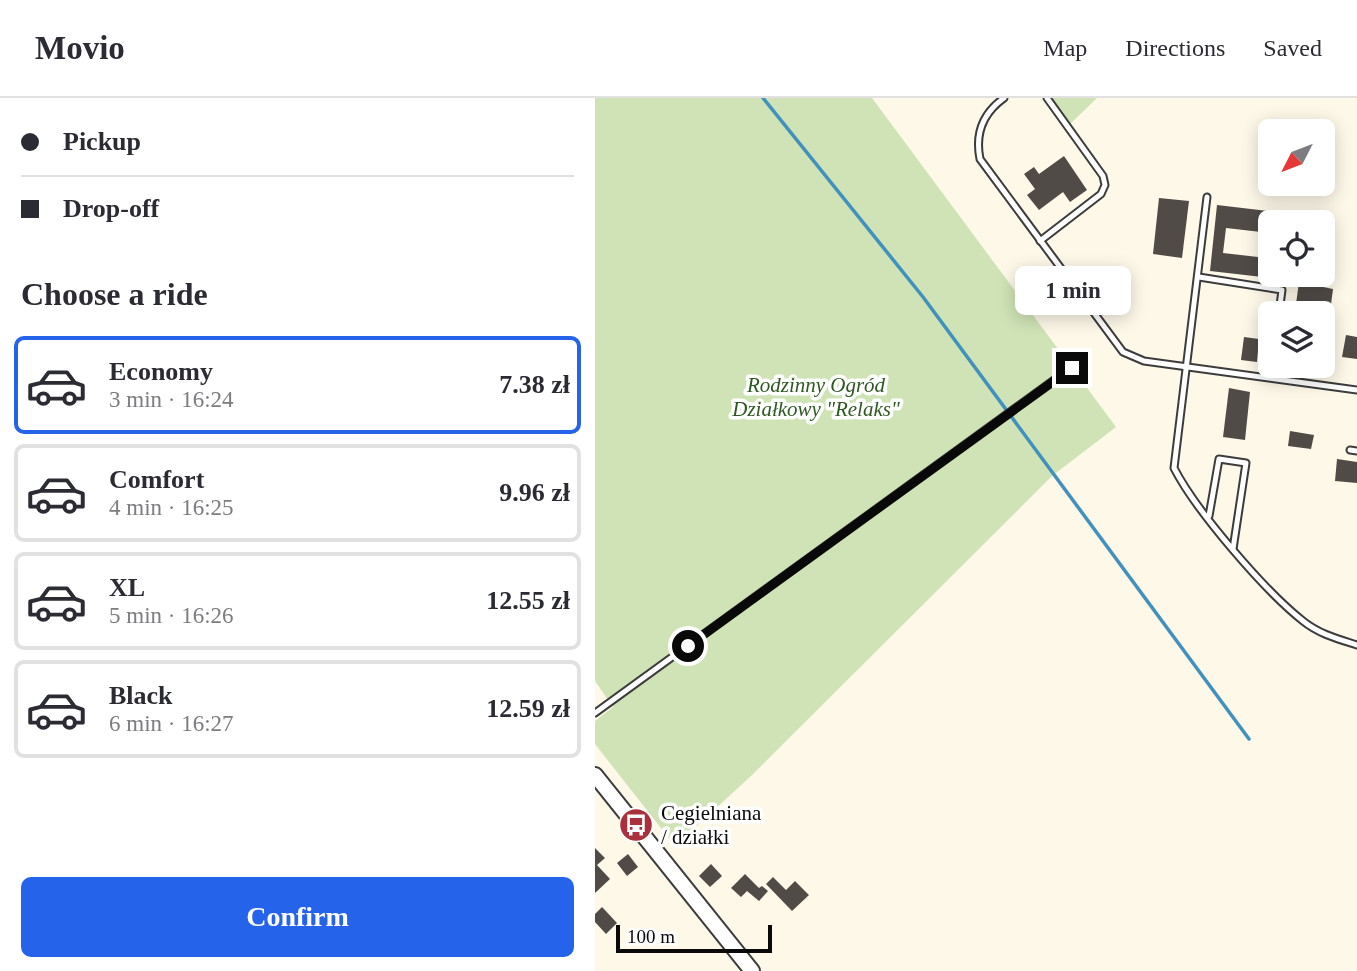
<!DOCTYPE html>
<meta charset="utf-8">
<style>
body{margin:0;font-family:Georgia,serif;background:#f7f7f7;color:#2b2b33;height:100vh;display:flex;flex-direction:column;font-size:26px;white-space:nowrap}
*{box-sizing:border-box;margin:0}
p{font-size:23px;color:#7c7c81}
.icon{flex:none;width:38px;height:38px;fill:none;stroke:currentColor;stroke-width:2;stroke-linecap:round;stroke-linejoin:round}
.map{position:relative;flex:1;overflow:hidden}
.panel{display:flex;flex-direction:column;background:#fff;width:595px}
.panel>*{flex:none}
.guide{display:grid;align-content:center;height:154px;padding:0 21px;background:#fff}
.needle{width:46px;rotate:228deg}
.fabs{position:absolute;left:663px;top:21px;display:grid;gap:14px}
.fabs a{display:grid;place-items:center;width:77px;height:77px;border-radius:10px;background:#fff;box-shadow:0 4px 18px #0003;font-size:35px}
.scale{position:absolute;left:21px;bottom:18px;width:156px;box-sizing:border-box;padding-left:7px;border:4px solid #090909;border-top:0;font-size:19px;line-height:24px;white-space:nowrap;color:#090909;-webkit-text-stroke:5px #fff;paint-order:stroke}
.end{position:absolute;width:32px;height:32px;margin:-16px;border:9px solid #090909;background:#fff;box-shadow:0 0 0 4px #fff}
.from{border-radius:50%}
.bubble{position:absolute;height:49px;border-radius:10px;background:#fff;box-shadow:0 4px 18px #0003;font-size:23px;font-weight:600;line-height:49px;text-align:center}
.guide b{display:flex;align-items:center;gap:24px;height:66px;font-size:26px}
.guide b+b{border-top:2px solid #e1e1e2}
.guide i{width:18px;height:18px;background:#2b2b33}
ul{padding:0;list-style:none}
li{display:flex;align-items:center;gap:21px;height:98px;margin:0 14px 10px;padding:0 7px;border:4px solid #e1e1e2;border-radius:10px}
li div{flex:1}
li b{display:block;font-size:26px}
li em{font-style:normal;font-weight:600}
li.active{border-color:#2563eb}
li>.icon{width:63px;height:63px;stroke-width:1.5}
h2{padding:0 21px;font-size:32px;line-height:84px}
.button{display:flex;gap:14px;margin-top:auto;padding:14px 21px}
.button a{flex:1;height:80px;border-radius:10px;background:#2563eb;color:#fff;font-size:28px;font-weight:600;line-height:80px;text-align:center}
header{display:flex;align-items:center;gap:42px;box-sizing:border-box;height:98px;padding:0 35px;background:#fff;border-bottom:2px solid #e1e1e2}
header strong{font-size:33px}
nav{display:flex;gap:38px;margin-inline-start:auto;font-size:24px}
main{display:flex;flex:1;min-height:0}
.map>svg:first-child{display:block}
.green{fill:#cfe3b6}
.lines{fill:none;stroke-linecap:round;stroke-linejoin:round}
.stream{stroke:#4191be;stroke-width:3.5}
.building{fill:#514b47;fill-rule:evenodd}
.service-casing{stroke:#3c3c3c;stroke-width:9}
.tertiary-casing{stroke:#3c3c3c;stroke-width:18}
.service{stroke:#fff;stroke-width:5}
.tertiary{stroke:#fff;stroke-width:14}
.route{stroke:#090909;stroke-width:9}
.labels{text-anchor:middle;stroke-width:7;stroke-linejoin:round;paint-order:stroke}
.park-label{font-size:21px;font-style:italic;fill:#2f5922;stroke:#fff}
.poi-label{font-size:21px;fill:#090909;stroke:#fff;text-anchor:start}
</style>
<header>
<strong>Movio</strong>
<nav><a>Map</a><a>Directions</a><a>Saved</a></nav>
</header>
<main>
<section class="panel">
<div class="guide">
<b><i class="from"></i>Pickup</b>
<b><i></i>Drop-off</b>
</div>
<h2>Choose a ride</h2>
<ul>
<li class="active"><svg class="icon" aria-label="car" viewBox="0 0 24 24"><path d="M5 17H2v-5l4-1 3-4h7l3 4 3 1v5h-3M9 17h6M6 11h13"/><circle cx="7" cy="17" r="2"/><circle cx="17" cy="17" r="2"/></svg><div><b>Economy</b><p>3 min · 16:24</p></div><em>7.38 zł</em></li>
<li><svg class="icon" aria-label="car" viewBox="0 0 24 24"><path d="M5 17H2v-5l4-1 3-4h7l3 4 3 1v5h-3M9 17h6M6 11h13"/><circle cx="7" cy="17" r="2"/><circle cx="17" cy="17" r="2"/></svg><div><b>Comfort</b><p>4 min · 16:25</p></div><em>9.96 zł</em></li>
<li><svg class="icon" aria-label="car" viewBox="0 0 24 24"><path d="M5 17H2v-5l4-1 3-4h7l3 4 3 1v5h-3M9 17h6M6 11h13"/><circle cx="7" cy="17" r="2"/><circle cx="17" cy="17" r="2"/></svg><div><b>XL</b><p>5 min · 16:26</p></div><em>12.55 zł</em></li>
<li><svg class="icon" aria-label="car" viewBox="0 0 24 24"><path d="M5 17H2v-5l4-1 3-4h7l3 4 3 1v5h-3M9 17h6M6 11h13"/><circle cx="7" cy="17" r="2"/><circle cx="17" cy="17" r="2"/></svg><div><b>Black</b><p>6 min · 16:27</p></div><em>12.59 zł</em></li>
</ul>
<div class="button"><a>Confirm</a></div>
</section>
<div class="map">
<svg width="762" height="873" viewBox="0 0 762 873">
<rect width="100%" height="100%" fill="#fdf8e8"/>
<g class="green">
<path d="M 0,0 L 277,0 L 521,329 L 457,378 L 157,677 L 80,748 L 0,646 L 0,623 L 18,609 L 0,583 Z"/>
<path d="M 456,0 L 502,0 L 475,26 Z"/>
</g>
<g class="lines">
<path class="stream" d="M 168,0 L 328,199 L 654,641"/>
</g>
<g class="building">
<path d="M 469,58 L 492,92 L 475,104 L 468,94 L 444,112 L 432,97 L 440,91 L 429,76 L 439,69 L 444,76 Z"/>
<path d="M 564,100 L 594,103 L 587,160 L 558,156 Z"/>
<path d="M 622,107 L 690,115 L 689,124 L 676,124 L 676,180 L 615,173 ZM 631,130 L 666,134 L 663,159 L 628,155 Z"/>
<path d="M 704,184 L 738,191 L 735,214 L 701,206 Z"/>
<path d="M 751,237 L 762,239 L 762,261 L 747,259 Z"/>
<path d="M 649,239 L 664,241 L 662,264 L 646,262 Z"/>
<path d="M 634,290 L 655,294 L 650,342 L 628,339 Z"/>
<path d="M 695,333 L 719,337 L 716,351 L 693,348 Z"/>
<path d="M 742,361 L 762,364 L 762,385 L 740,383 Z"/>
<path d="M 0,750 L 10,760 L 2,767 L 15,781 L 0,795 Z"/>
<path d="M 33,756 L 43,769 L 32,778 L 22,765 Z"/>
<path d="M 116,766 L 127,778 L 115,789 L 104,778 Z"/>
<path d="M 150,776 L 164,790 L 167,788 L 173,793 L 164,803 L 152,793 L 146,799 L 136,790 Z"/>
<path d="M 178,779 L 191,792 L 200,783 L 214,797 L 197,813 L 171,786 Z"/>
<path d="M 7,809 L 22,825 L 11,836 L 0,824 L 0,816 Z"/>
</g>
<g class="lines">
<g class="service-casing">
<g id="service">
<path d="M 409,0 C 388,15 380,36 385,61 L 528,254 L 549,263 L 762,292"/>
<path d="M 612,99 L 579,370 C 601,413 670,493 708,523 C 724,536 743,541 762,547"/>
<path d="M 445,143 L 506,96 L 510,87 L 508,78 L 452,0"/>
<path d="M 604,179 L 687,192 L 684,215"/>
<path d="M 677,279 L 678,268"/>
<path d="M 755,352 L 762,353"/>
<path d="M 614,418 L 624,361 L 651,365 L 638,451"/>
<path d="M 0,615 L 477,269"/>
</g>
</g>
<g class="tertiary-casing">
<path id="tertiary" d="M 0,677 L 157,873"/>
</g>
<use href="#service" class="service"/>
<use href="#tertiary" class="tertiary"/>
</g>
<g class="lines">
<path class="route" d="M 93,548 L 477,270"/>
</g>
<defs>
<g id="bus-disc" transform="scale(1.75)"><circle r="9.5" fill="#aa313b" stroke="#fff"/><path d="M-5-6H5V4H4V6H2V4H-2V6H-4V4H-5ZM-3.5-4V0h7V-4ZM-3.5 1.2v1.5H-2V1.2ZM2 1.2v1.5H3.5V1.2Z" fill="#fff"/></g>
</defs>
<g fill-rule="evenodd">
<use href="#bus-disc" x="41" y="727"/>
</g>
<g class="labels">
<g class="park-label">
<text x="221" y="294">Rodzinny Ogród<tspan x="221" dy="24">Działkowy "Relaks"</tspan></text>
</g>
<g class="poi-label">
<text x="66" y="722">Cegielniana<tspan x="66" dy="24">/ działki</tspan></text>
</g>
</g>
</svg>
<div class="fabs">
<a><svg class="needle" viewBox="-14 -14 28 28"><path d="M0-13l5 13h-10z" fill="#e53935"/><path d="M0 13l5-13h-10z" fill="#7c7c81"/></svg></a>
<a><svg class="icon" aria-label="locate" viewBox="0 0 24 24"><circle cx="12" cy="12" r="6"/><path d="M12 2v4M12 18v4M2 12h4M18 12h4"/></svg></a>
<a><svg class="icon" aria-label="layers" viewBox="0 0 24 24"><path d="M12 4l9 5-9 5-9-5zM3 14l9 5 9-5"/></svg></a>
</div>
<div class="scale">100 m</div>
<i class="end from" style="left:93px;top:548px"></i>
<i class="end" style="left:477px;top:270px"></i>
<div class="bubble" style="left:420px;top:168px;width:116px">1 min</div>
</div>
</main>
